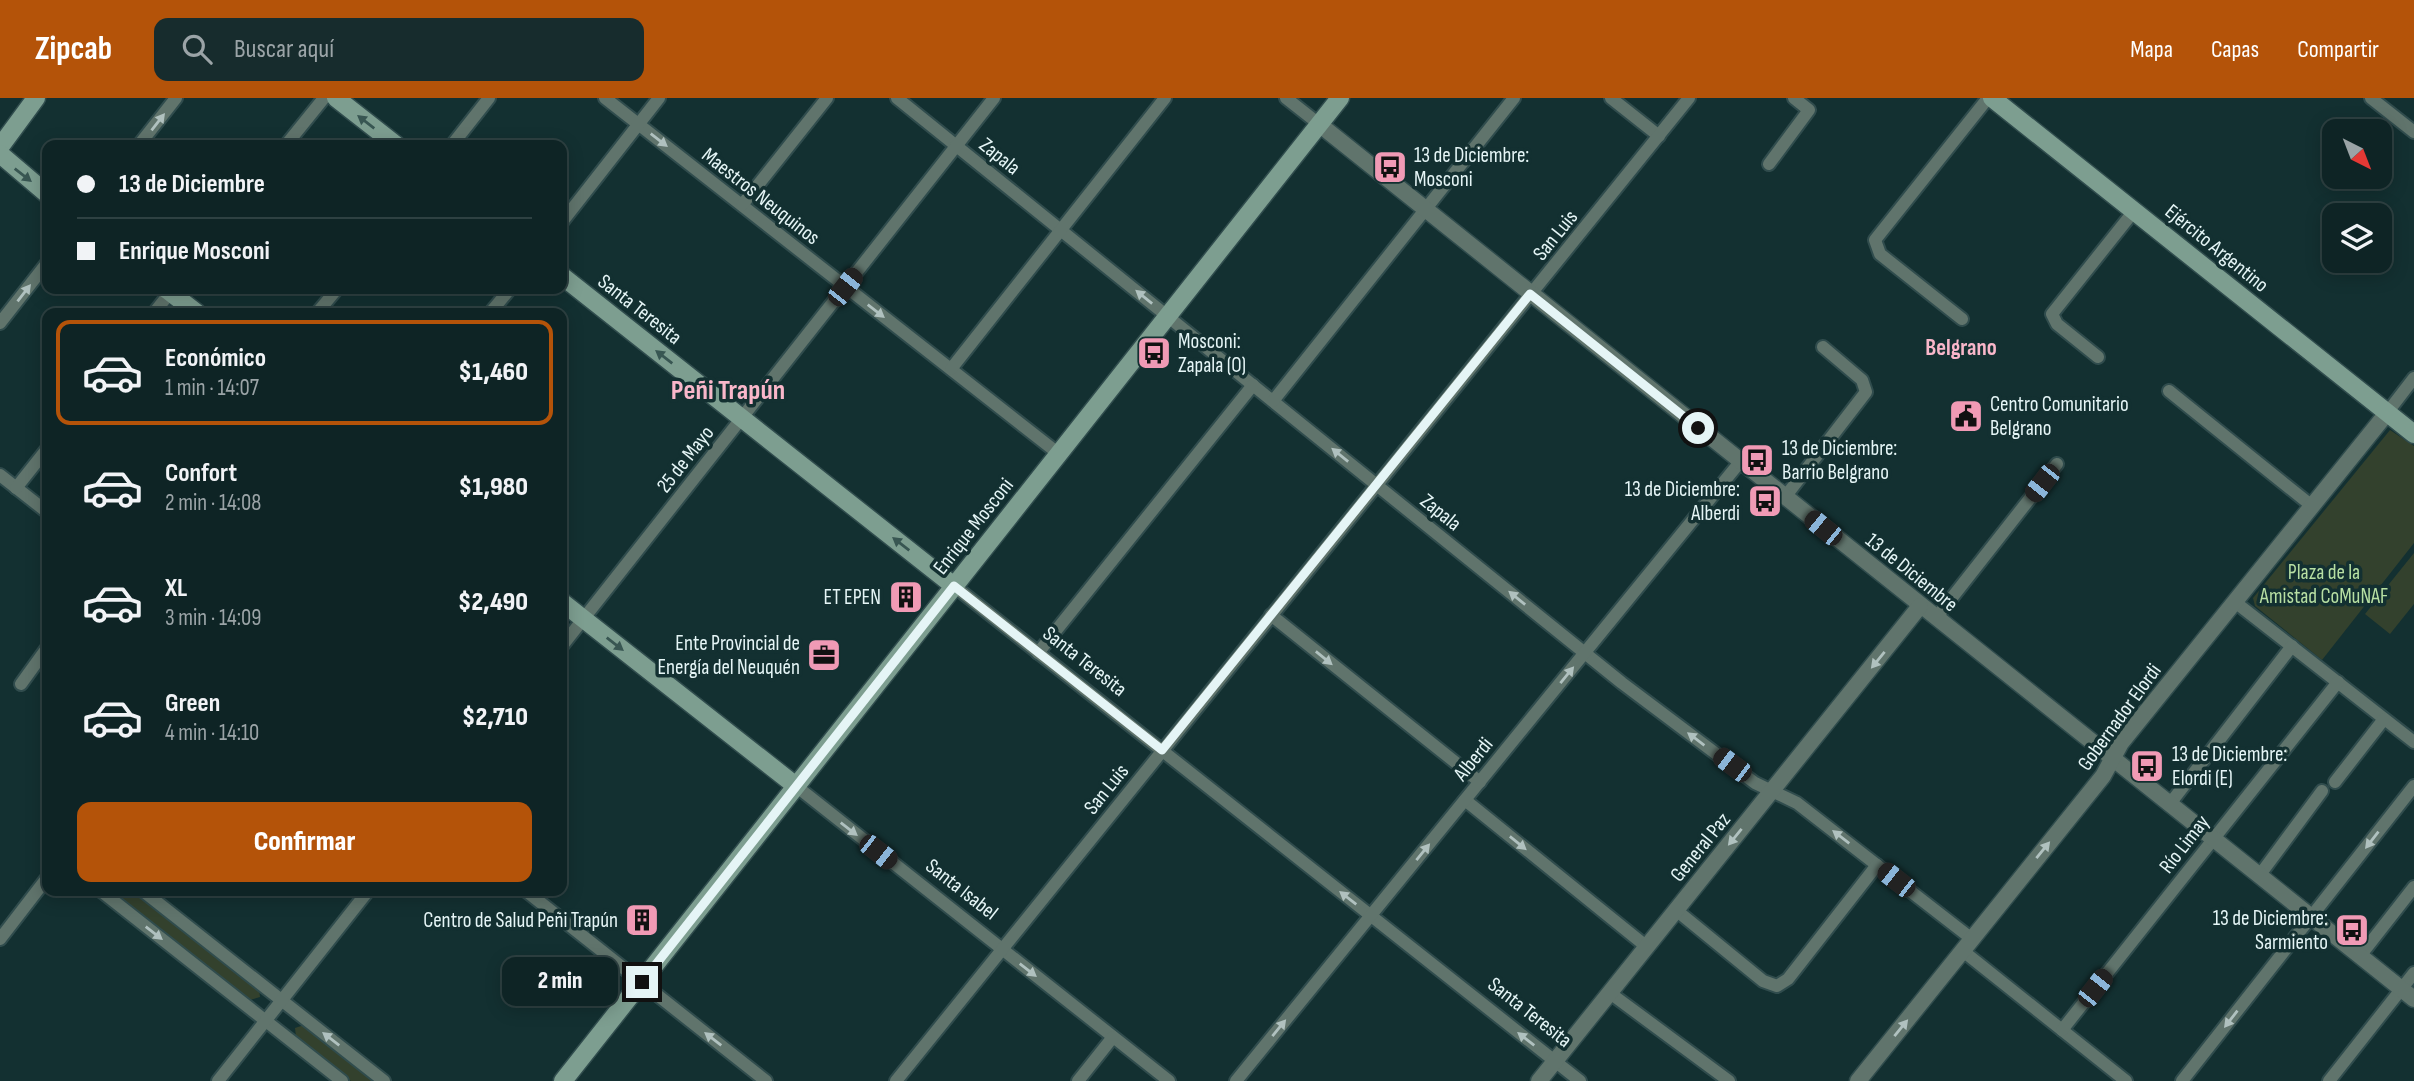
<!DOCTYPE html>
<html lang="es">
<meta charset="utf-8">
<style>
body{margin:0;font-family:"Sofia Sans Condensed",sans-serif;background:#172c2d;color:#f1f3f6;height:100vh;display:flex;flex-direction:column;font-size:26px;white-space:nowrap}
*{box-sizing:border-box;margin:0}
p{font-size:23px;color:#9ba4a7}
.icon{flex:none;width:38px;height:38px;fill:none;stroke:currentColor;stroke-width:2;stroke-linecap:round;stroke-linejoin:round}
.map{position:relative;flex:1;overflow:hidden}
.sheet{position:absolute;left:42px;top:210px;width:525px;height:588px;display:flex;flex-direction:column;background:#0e2425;border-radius:14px;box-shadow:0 4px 18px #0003,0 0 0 2px #2e4142}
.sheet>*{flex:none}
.top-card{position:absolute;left:42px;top:42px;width:525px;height:154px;border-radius:14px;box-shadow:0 4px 18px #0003,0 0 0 2px #2e4142;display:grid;align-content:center;height:154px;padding:0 35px;background:#0e2425}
.needle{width:46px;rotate:138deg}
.buttons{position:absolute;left:2322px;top:21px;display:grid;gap:14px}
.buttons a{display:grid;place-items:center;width:70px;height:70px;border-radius:14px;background:#0e2425;box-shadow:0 4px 18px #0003,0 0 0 2px #2e4142;font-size:35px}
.end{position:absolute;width:32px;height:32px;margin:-16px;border:9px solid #e5f5f6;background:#111;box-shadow:0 0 0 4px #111}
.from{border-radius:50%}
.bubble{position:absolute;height:49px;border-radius:14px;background:#0e2425;box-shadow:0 4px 18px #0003,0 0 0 2px #2e4142;font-size:23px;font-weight:800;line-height:49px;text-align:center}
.car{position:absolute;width:21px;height:42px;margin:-21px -10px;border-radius:9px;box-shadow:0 0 5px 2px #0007;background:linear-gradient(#222 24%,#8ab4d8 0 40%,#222 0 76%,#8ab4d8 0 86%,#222 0)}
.top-card b{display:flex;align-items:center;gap:24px;height:66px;font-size:26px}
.top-card b+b{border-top:2px solid #2e4142}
.top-card i{width:18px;height:18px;background:#f1f3f6}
ul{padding:12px 0 0;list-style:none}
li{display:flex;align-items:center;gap:21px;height:105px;margin:0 14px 10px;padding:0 21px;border:4px solid transparent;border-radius:14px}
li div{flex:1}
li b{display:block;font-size:26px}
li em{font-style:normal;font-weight:800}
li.selected{border-color:#b45309}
li>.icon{width:63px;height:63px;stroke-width:1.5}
.cta{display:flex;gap:14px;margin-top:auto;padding:14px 35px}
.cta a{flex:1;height:80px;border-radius:14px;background:#b45309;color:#fff;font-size:28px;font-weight:800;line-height:80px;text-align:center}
header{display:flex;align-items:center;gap:42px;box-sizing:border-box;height:98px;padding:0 35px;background:#b45309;color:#fff}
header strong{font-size:33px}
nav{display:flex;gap:38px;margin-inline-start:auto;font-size:24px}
.search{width:490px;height:63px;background:#172c2d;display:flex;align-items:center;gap:18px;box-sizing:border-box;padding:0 24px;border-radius:14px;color:#9ba4a7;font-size:26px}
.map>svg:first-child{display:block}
.green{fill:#33412d}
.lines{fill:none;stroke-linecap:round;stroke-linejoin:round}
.minor-casing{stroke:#304c4d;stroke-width:16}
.tertiary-casing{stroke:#304c4d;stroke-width:19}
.secondary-casing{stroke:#304c4d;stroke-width:21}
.minor{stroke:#60746c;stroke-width:12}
.tertiary{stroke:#60746c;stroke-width:16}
.secondary{stroke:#7d9e90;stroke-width:18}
.oneway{fill:#b0c1bf}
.oneway2{fill:#385652}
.route{stroke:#e5f5f6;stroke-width:9}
.labels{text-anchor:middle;stroke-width:7;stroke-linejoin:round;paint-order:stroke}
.poi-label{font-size:21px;fill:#e5f5f6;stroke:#133031;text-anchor:start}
.street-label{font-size:21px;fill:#e5f5f6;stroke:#133031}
.park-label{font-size:21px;fill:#b7dfa3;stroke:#133031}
.neighbourhood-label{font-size:23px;font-weight:bold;fill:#f9b7ca;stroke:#133031}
.district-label{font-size:28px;font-weight:bold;fill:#f9b7ca;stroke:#133031}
</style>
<header>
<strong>Zipcab</strong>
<div class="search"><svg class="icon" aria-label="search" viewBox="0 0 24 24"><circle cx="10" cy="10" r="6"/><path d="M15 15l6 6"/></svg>Buscar aquí</div>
<nav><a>Mapa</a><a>Capas</a><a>Compartir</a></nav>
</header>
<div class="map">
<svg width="2414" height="983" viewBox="0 0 2414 983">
<rect width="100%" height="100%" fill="#133031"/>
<g class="green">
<path d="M 2390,332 L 2414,348 L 2414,445 L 2322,562 L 2255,508 L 2253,500 Z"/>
<path d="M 2414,455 L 2414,506 L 2390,536 L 2365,516 Z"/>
<path d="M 110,793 L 134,793 L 259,891 L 260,899 L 250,902 Z"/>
<path d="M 304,927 L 375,983 L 351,983 L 296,939 L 295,930 Z"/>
</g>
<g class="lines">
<g class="minor-casing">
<g id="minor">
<path d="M 605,0 L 1059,356"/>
<path d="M 897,0 L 1622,585 L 1755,685 L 1797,705 L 1972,841"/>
<path d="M 1286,0 L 1319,26"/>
<path d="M 1611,0 L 1659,38"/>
<path d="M 2371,0 L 2414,34"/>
<path d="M 139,47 L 176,0"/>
<path d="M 286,47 L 324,0"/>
<path d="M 452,47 L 489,0"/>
<path d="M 1769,66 L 1809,12 L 1794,0"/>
<path d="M 742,107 L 827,0"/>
<path d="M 562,124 L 659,0"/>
<path d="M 154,215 L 173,191"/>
<path d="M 317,215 L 337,191"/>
<path d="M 490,215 L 510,191"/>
<path d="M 1962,221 L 1880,156 L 1875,142 L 1988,0"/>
<path d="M 0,225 L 47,165"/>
<path d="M 2098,259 L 2057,226 L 2052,216 L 2134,113"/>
<path d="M 951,271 L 1165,0"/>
<path d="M 2169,293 L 2312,408"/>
<path d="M 1273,303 L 1514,0"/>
<path d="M 2387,315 L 2414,280"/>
<path d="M 0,377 L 47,414"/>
<path d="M 16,390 L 47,351"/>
<path d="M 1785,399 L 1866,294 L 1862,282 L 1823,249"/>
<path d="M 954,488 L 1580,983"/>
<path d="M 2235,504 L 2414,644"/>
<path d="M 1271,517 L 1480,684"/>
<path d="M 1936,520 L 2057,366"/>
<path d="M 562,548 L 994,0"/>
<path d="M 1038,555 L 1253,287"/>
<path d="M 21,586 L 47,550"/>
<path d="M 2335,684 L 2384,621"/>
<path d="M 796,688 L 1169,983"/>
<path d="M 1465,702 L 1647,849"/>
<path d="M 2169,707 L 2292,548"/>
<path d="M 2259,778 L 2322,693"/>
<path d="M 101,793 L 342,983"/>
<path d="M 143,793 L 384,983"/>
<path d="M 526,793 L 766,983"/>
<path d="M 1676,812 L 1763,883 L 1777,888 L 1788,881 L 1877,767"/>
<path d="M 0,841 L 47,780"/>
<path d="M 1963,853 L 2126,983"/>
<path d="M 2360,858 L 2414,789"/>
<path d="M 1610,895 L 1729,983"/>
<path d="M 2062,932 L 2338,584"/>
<path d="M 218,983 L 368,793"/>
<path d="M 896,983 L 1689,0"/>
<path d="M 1078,983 L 1113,939"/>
<path d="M 1236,983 L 1740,364"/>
<path d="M 2182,983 L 2414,688"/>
<path d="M 2329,983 L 2414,875"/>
</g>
</g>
<g class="tertiary-casing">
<g id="tertiary">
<path d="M 1319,26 L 2414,901"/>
<path d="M 1539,983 L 1920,508"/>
<path d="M 1858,983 L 2103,678 L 2121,645 L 2387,315"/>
</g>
</g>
<g class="secondary-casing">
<g id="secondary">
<path d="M 336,0 L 396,47"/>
<path d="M 1992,0 L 2414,336"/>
<path d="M 0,49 L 36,0"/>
<path d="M 0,56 L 47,96"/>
<path d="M 562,178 L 954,488"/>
<path d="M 166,191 L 197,215"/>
<path d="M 562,504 L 796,688"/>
<path d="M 563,983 L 1340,0"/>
</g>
</g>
<use href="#minor" class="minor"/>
<use href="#tertiary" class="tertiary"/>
<use href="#secondary" class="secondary"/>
</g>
<defs><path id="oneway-solid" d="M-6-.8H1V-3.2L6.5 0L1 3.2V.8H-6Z" transform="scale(1.75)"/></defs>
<g class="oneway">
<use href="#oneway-solid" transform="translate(158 24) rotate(-52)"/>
<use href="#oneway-solid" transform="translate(659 42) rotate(38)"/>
<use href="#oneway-solid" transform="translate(24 195) rotate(-52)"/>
<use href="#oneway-solid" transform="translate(1144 199) rotate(-141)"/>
<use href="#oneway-solid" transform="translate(876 213) rotate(38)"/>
<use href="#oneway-solid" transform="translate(1340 357) rotate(-141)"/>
<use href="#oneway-solid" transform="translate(1517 500) rotate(-141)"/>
<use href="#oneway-solid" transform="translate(1324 560) rotate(39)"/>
<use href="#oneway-solid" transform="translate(1878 562) rotate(129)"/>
<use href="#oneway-solid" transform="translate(1567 577) rotate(-51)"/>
<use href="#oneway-solid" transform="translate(1696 641) rotate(-143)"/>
<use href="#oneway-solid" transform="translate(849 731) rotate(38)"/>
<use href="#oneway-solid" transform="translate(1735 739) rotate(129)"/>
<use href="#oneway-solid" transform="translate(1841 739) rotate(-142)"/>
<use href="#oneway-solid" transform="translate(2372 742) rotate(128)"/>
<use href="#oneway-solid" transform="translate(1518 745) rotate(39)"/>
<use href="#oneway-solid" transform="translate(2043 752) rotate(-51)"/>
<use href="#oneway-solid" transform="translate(1423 754) rotate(-51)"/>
<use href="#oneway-solid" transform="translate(1348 800) rotate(-142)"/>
<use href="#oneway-solid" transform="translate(154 835) rotate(38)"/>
<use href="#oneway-solid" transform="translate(1028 872) rotate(38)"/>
<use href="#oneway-solid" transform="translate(2231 921) rotate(128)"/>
<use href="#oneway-solid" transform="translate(1279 930) rotate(-51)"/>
<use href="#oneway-solid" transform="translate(1901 930) rotate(-51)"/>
<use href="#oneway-solid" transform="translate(331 941) rotate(-142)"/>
<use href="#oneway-solid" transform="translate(713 941) rotate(-142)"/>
<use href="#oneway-solid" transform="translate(1526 941) rotate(-142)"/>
</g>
<g class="oneway2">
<use href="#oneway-solid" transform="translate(366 24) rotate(-142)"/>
<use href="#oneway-solid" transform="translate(23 77) rotate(38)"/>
<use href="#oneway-solid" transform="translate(664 259) rotate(-142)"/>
<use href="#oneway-solid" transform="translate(901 446) rotate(-142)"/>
<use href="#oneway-solid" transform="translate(615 546) rotate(38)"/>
</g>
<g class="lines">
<path class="route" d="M 642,884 L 954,488 L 1162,652 L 1530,196 L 1698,330"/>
</g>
<defs>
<g id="bus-square" transform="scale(1.75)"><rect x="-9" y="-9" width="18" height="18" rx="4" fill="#f09ab5" stroke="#133031"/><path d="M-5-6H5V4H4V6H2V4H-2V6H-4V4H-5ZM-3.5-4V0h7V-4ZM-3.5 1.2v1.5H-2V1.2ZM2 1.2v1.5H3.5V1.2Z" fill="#111"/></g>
<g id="civic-square" transform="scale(1.75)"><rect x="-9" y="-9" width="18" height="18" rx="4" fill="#f09ab5" stroke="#133031"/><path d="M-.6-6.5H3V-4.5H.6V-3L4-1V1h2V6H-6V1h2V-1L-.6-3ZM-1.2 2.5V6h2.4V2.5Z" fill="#111"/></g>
<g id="building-square" transform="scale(1.75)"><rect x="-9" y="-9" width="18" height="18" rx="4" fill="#f09ab5" stroke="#133031"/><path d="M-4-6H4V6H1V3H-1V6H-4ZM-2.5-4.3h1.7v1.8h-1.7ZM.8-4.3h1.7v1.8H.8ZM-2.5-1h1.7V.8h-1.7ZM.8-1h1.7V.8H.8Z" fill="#111"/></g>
<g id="office-square" transform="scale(1.75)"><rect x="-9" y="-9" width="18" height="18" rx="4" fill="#f09ab5" stroke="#133031"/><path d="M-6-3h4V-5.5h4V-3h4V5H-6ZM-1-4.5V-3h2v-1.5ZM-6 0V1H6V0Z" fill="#111"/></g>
</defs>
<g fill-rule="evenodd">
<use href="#bus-square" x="1390" y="69"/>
<use href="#bus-square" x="1154" y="255"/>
<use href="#civic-square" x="1966" y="318"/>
<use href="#bus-square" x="1757" y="362"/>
<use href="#bus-square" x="1765" y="403"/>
<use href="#building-square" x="906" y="499"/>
<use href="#office-square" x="824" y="557"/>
<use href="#bus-square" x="2147" y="668"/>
<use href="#building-square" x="642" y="822"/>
<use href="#bus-square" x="2352" y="832"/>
</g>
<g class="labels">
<g class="poi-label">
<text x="1414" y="64">13 de Diciembre:<tspan x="1414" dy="24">Mosconi</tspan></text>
<text x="1178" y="250">Mosconi:<tspan x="1178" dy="24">Zapala (O)</tspan></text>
<text x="1990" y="313">Centro Comunitario<tspan x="1990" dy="24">Belgrano</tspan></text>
<text x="1782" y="357">13 de Diciembre:<tspan x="1782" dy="24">Barrio Belgrano</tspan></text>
<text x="1740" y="398" text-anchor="end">13 de Diciembre:<tspan x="1740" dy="24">Alberdi</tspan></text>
<text x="881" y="506" text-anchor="end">ET EPEN</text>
<text x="800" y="552" text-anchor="end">Ente Provincial de<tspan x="800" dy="24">Energía del Neuquén</tspan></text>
<text x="2172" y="663">13 de Diciembre:<tspan x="2172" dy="24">Elordi (E)</tspan></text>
<text x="2328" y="827" text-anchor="end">13 de Diciembre:<tspan x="2328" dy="24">Sarmiento</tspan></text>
<text x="618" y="829" text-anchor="end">Centro de Salud Peñi Trapún</text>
</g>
<g class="street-label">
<text transform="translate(1000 58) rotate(39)" y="7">Zapala</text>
<text transform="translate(761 98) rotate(38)" y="7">Maestros Neuquinos</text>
<text transform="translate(1555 137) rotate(-51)" y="7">San Luis</text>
<text transform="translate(2217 150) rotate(39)" y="7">Ejército Argentino</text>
<text transform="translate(640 211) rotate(38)" y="7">Santa Teresita</text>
<text transform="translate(685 361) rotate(-52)" y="7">25 de Mayo</text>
<text transform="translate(1441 414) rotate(39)" y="7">Zapala</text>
<text transform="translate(973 428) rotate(-52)" y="7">Enrique Mosconi</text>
<text transform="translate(1912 474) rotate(39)" y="7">13 de Diciembre</text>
<text transform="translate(1085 563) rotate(38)" y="7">Santa Teresita</text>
<text transform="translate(2119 619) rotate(-54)" y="7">Gobernador Elordi</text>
<text transform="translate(1473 661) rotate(-51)" y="7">Alberdi</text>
<text transform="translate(1106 691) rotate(-51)" y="7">San Luis</text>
<text transform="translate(2184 746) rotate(-52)" y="7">Río Limay</text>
<text transform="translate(1700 749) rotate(-51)" y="7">General Paz</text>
<text transform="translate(962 791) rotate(38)" y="7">Santa Isabel</text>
<text transform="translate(1530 914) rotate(38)" y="7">Santa Teresita</text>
</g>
<g class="park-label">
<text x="2324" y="481">Plaza de la<tspan x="2324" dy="24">Amistad CoMuNAF</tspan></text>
</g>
<g class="neighbourhood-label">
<text x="1961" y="257">Belgrano</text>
</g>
<g class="district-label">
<text x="728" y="301">Peñi Trapún</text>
</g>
</g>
</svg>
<div class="buttons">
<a><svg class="needle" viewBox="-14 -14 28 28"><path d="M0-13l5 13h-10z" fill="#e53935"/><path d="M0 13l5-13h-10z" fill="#9ba4a7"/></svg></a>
<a><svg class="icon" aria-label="layers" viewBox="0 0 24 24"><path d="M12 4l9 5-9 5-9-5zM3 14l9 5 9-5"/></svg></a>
</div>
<i class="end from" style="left:1698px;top:330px"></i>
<i class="end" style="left:642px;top:884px"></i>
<div class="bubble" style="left:502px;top:859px;width:116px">2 min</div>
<i class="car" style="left:845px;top:189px;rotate:38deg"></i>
<i class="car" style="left:2042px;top:385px;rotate:218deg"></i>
<i class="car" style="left:1823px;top:430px;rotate:309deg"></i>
<i class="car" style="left:1732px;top:667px;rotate:307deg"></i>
<i class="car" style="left:878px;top:754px;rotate:128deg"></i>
<i class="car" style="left:1896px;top:782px;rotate:308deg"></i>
<i class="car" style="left:2095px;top:890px;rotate:38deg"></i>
<div class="top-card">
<b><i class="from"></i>13 de Diciembre</b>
<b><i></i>Enrique Mosconi</b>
</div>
<section class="sheet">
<ul>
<li class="selected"><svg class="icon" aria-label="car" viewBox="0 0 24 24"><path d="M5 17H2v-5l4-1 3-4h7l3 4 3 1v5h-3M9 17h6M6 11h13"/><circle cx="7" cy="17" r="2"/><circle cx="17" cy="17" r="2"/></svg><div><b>Económico</b><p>1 min · 14:07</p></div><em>$1,460</em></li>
<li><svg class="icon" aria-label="car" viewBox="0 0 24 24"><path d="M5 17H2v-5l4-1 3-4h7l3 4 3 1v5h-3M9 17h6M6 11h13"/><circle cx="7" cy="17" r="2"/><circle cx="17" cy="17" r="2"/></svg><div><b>Confort</b><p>2 min · 14:08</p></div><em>$1,980</em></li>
<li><svg class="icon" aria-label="car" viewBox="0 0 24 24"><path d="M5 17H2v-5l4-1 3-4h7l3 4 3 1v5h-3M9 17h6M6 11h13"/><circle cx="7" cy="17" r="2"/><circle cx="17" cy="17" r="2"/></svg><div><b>XL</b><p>3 min · 14:09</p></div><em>$2,490</em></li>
<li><svg class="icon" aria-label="car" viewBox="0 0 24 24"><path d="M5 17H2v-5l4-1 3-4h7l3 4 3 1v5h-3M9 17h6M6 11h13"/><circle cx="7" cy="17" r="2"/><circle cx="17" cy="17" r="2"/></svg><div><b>Green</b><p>4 min · 14:10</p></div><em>$2,710</em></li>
</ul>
<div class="cta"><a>Confirmar</a></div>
</section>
</div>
